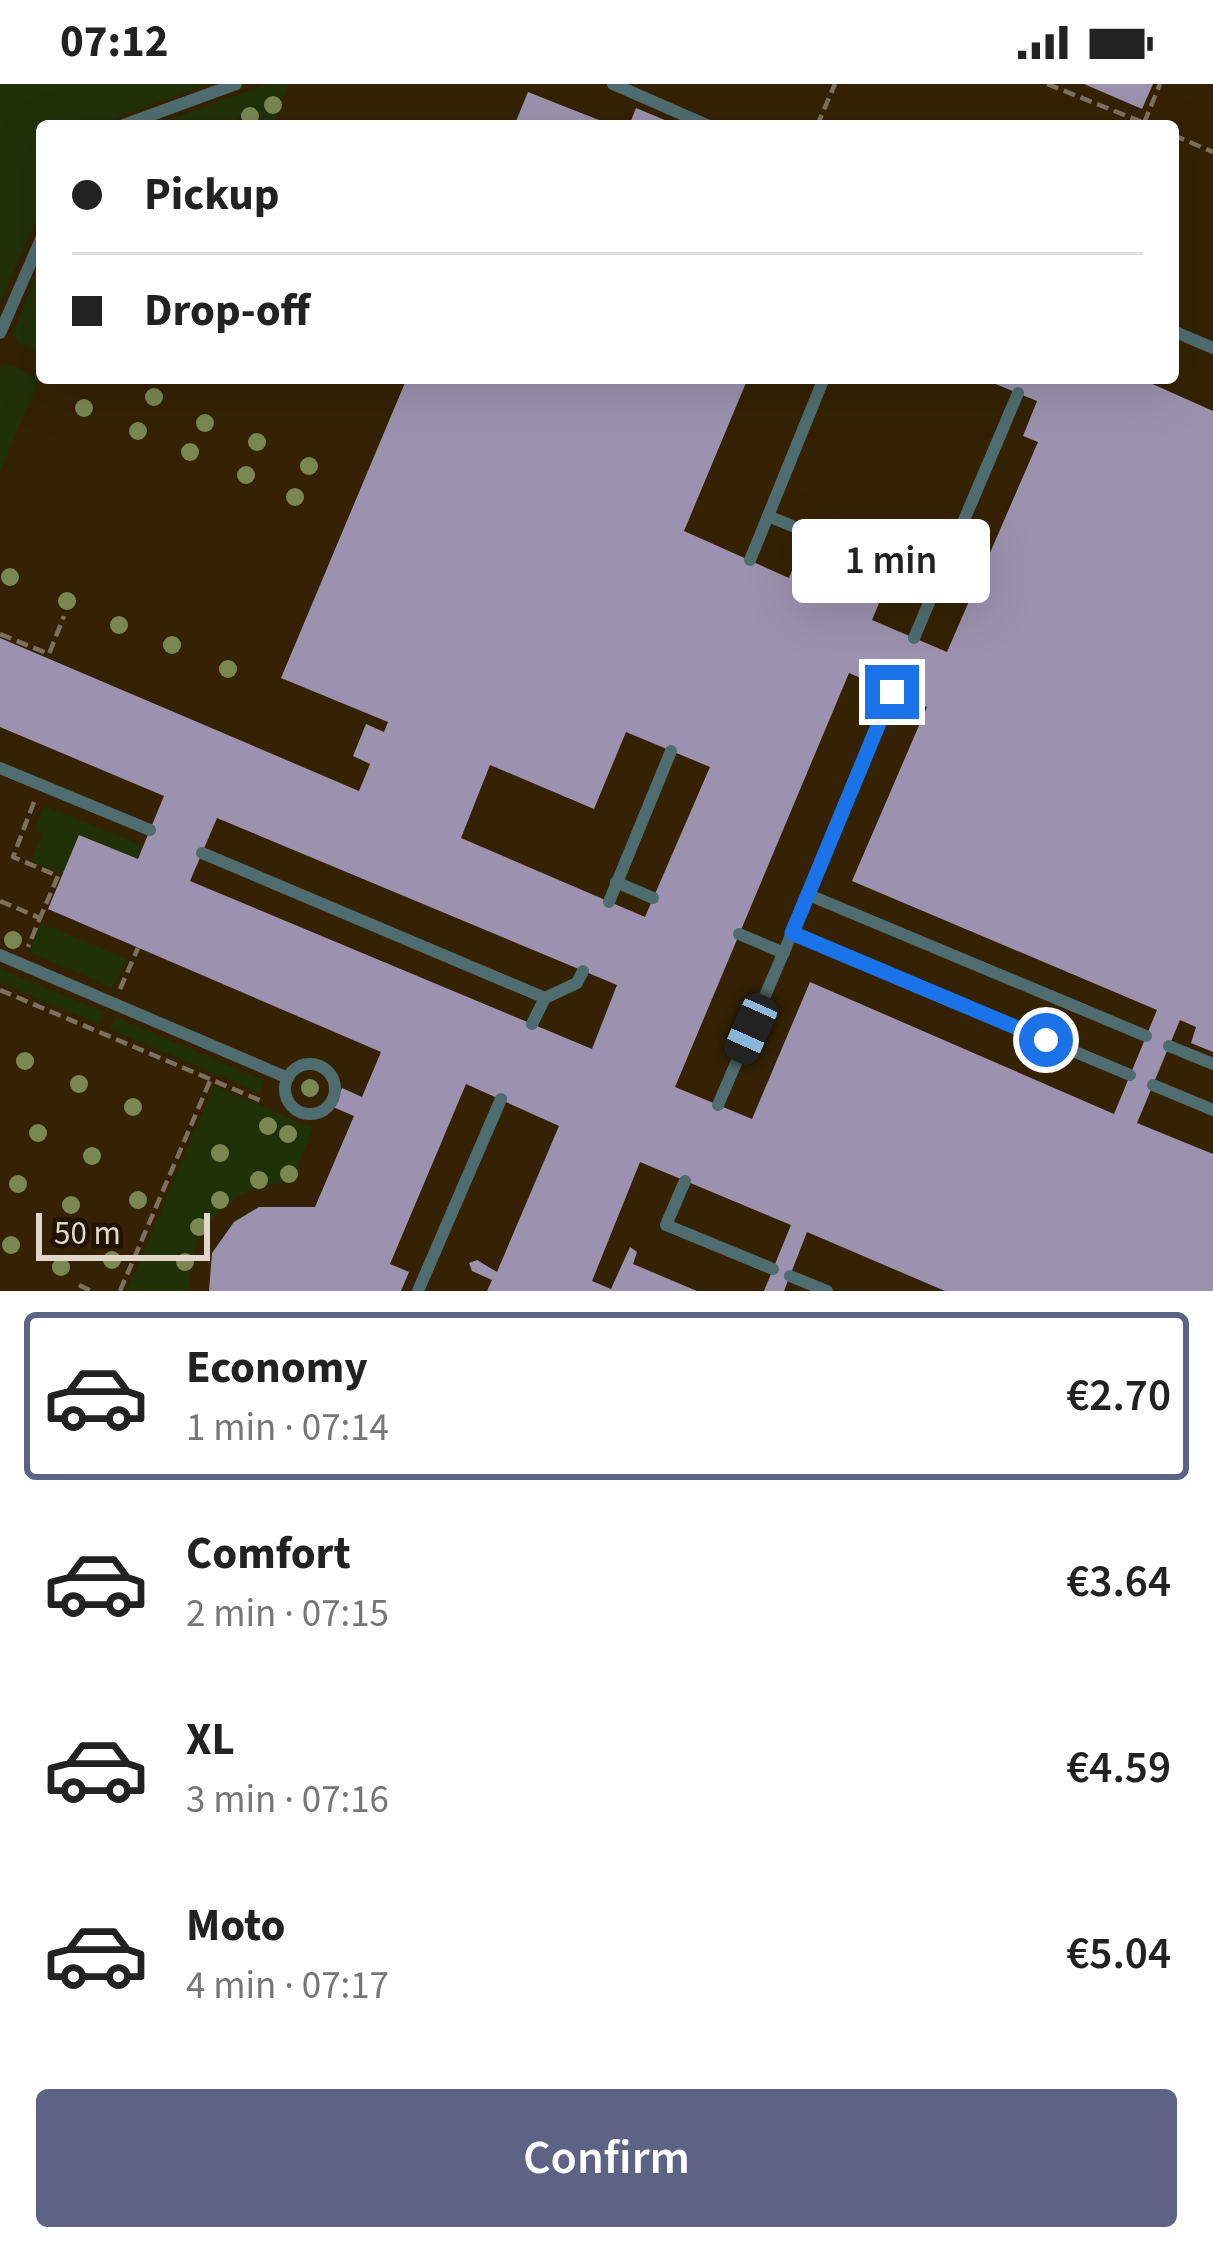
<!DOCTYPE html>
<meta charset="utf-8">
<style>
body{margin:0;font-family:"Source Sans 3",sans-serif;background:#f2f2f2;color:#222;height:100vh;display:flex;flex-direction:column;font-size:45px;white-space:nowrap}
*{box-sizing:border-box;margin:0}
p{font-size:39px;color:#767676}
.icon{flex:none;width:66px;height:66px;fill:none;stroke:currentColor;stroke-width:2;stroke-linecap:round;stroke-linejoin:round}
.map{position:relative;height:1207px;overflow:hidden}
.panel{display:flex;flex-direction:column;background:#fff;flex:1}
.panel>*{flex:none}
.top-card{position:absolute;left:36px;top:36px;width:1143px;height:264px;border-radius:12px;box-shadow:0 12px 48px #0002;display:grid;align-content:center;height:264px;padding:0 36px;background:#fff}
.scale{position:absolute;left:36px;bottom:30px;width:174px;box-sizing:border-box;padding-left:12px;border:6px solid #e2d7ca;border-top:0;font-size:33px;line-height:42px;white-space:nowrap;color:#e2d7ca;-webkit-text-stroke:9px #221300;paint-order:stroke}
.end{position:absolute;width:54px;height:54px;margin:-27px;border:15px solid #1a73e8;background:#fff;box-shadow:0 0 0 6px #fff}
.from{border-radius:50%}
.bubble{position:absolute;height:84px;border-radius:12px;background:#fff;box-shadow:0 12px 48px #0002;font-size:39px;font-weight:600;line-height:84px;text-align:center}
.car{position:absolute;width:36px;height:72px;margin:-36px -18px;border-radius:15px;box-shadow:0 0 9px 3px #0007;background:linear-gradient(#222 24%,#8ab4d8 0 40%,#222 0 76%,#8ab4d8 0 86%,#222 0)}
.top-card b{display:flex;align-items:center;gap:42px;height:114px;font-size:45px}
.top-card b+b{border-top:3px solid #e0e0e0}
.top-card i{width:30px;height:30px;background:#222}
ul{padding:21px 0 0;list-style:none}
li{display:flex;align-items:center;gap:36px;height:168px;margin:0 24px 18px;padding:0 12px;border:6px solid transparent;border-radius:12px}
li div{flex:1}
li b{display:block;font-size:45px}
li em{font-style:normal;font-weight:600}
li.active{border-color:#5e6284}
li>.icon{width:108px;height:108px;stroke-width:1.5}
.button{display:flex;gap:24px;margin-top:auto;padding:24px 36px}
.button a{flex:1;height:138px;border-radius:12px;background:#5e6284;color:#fff;font-size:48px;font-weight:600;line-height:138px;text-align:center}
.status{display:flex;justify-content:space-between;align-items:center;height:84px;padding:0 60px;background:#fff;direction:ltr}
.status svg{height:33px;fill:currentColor}
.map>svg:first-child{display:block}
.built{fill:#352204;fill-rule:evenodd}
.green{fill:#203108}
.building{fill:#9c92af;fill-rule:evenodd}
.lines{fill:none;stroke-linecap:round;stroke-linejoin:round}
.path{stroke:#7e705e;stroke-width:4.5;stroke-dasharray:12 6;stroke-linecap:butt}
.lane{stroke:#4f6d70;stroke-width:12}
.tree{fill:#7a8753}
.route{stroke:#1a73e8;stroke-width:15}
</style>
<div class="status"><b>07:12</b><svg viewBox="0 0 49 12"><path d="M0 12V9h3v3zM5 12V6h3v6zM10 12V3h3v9zM15 12V0h3v12zM26 1h20v11H26zM47 4h2v5h-2z"/></svg></div>
<div class="map">
<svg width="1213" height="1207" viewBox="0 0 1213 1207">
<rect width="100%" height="100%" fill="#2c1c06"/>
<path class="built" d="M 0,0 L 1213,0 L 1213,1207 L 0,1207 ZM 42,42 L 1173,42 L 1173,294 L 42,294 Z"/>
<g class="green">
<path d="M 0,0 L 208,0 L 95,42 L 42,42 L 42,121 L 0,219 Z"/>
<path d="M 268,0 L 289,0 L 272,42 L 237,32 L 232,42 L 152,42 Z"/>
<path d="M 42,174 L 42,270 L 19,260 L 13,251 Z"/>
<path d="M 11,281 L 39,295 L 0,387 L 0,284 Z"/>
<path d="M 45,722 L 143,762 L 138,775 L 80,751 L 63,790 L 31,776 L 43,749 L 35,745 Z"/>
<path d="M 41,839 L 127,875 L 113,904 L 30,868 Z"/>
<path d="M 0,885 L 104,928 L 98,940 L 0,899 Z"/>
<path d="M 115,933 L 265,997 L 260,1009 L 110,945 Z"/>
<path d="M 214,1002 L 313,1044 L 292,1098 C 233,1100 183,1145 190,1207 L 127,1207 Z"/>
</g>
<g class="building">
<path d="M 1084,0 L 1153,0 L 1142,25 Z"/>
<path d="M 528,8 L 614,42 L 514,42 Z"/>
<path d="M 636,24 L 679,42 L 629,42 Z"/>
<path d="M 407,294 L 748,294 L 684,447 L 789,494 L 796,476 L 882,512 L 872,536 L 947,568 L 1038,358 L 1023,352 L 1037,317 L 981,294 L 1063,299 L 1065,294 L 1139,294 L 1213,327 L 1213,968 L 1191,959 L 1196,943 L 1180,936 L 1137,1039 L 1213,1070 L 1213,1207 L 945,1207 L 807,1148 L 784,1207 L 764,1207 L 791,1141 L 640,1078 L 592,1197 L 611,1205 L 630,1163 L 637,1168 L 633,1180 L 697,1207 L 487,1207 L 492,1196 L 472,1187 L 469,1179 L 477,1176 L 497,1188 L 559,1042 L 466,1000 L 390,1180 L 409,1188 L 401,1207 L 209,1207 L 212,1169 L 234,1138 L 259,1123 L 315,1123 L 354,1032 L 333,1023 L 342,1004 L 362,1013 L 381,968 L 48,825 L 79,751 L 138,775 L 164,712 L 0,643 L 0,554 L 359,707 L 370,680 L 353,672 L 366,640 L 384,648 L 388,638 L 281,594 ZM 849,589 L 927,623 L 852,797 L 1157,926 L 1114,1030 L 810,898 L 752,1035 L 675,1003 ZM 626,648 L 710,683 L 645,833 L 461,754 L 490,681 L 594,725 ZM 217,734 L 617,901 L 592,965 L 190,797 Z"/>
</g>
<g class="lines">
<g class="path">
<path d="M 1047,0 L 1152,42"/>
<path d="M 1144,39 L 1160,0"/>
<path d="M 817,42 L 835,0"/>
<path d="M 1173,51 L 1213,68"/>
<path d="M 0,550 L 49,570 L 64,532"/>
<path d="M 34,718 L 13,773 L 58,792 L 40,834"/>
<path d="M 0,817 L 40,834 L 28,863"/>
<path d="M 120,905 L 138,864"/>
<path d="M 0,906 L 264,1018"/>
<path d="M 79,1201 L 91,1207"/>
<path d="M 120,1207 L 210,997"/>
</g>
<g class="lane">
<path d="M 613,0 L 709,42"/>
<path d="M 121,42 L 236,0"/>
<path d="M 1173,247 L 1213,264"/>
<path d="M 0,249 L 42,153"/>
<path d="M 768,432 L 824,294"/>
<path d="M 750,476 L 768,432 L 936,501"/>
<path d="M 914,554 L 1018,309"/>
<path d="M 0,684 L 150,746"/>
<path d="M 202,769 L 545,914"/>
<path d="M 616,798 L 653,814"/>
<path d="M 809,811 L 1146,952"/>
<path d="M 609,818 L 671,667"/>
<path d="M 792,849 L 892,608"/>
<path d="M 739,850 L 784,869"/>
<path d="M 0,871 L 288,994"/>
<path d="M 532,940 L 545,914 L 577,899 L 583,887"/>
<path d="M 1169,962 L 1213,980"/>
<circle cx="310" cy="1005" r="25"/>
<path d="M 1153,1001 L 1213,1026"/>
<path d="M 718,1021 L 792,849 L 1130,991"/>
<path d="M 685,1097 L 666,1141 L 773,1185"/>
<path d="M 790,1192 L 827,1207"/>
<path d="M 418,1207 L 501,1015"/>
</g>
</g>
<g class="tree">
<circle cx="273" cy="21" r="9"/>
<circle cx="250" cy="32" r="9"/>
<circle cx="154" cy="313" r="9"/>
<circle cx="84" cy="324" r="9"/>
<circle cx="205" cy="339" r="9"/>
<circle cx="138" cy="347" r="9"/>
<circle cx="257" cy="358" r="9"/>
<circle cx="190" cy="368" r="9"/>
<circle cx="309" cy="382" r="9"/>
<circle cx="246" cy="391" r="9"/>
<circle cx="295" cy="413" r="9"/>
<circle cx="10" cy="493" r="9"/>
<circle cx="67" cy="517" r="9"/>
<circle cx="119" cy="541" r="9"/>
<circle cx="172" cy="561" r="9"/>
<circle cx="228" cy="585" r="9"/>
<circle cx="13" cy="856" r="9"/>
<circle cx="25" cy="977" r="9"/>
<circle cx="79" cy="1000" r="9"/>
<circle cx="310" cy="1004" r="9"/>
<circle cx="133" cy="1023" r="9"/>
<circle cx="268" cy="1042" r="9"/>
<circle cx="38" cy="1049" r="9"/>
<circle cx="288" cy="1050" r="9"/>
<circle cx="220" cy="1069" r="9"/>
<circle cx="92" cy="1072" r="9"/>
<circle cx="289" cy="1090" r="9"/>
<circle cx="259" cy="1096" r="9"/>
<circle cx="18" cy="1100" r="9"/>
<circle cx="138" cy="1116" r="9"/>
<circle cx="220" cy="1116" r="9"/>
<circle cx="71" cy="1121" r="9"/>
<circle cx="199" cy="1143" r="9"/>
<circle cx="11" cy="1161" r="9"/>
<circle cx="112" cy="1176" r="9"/>
<circle cx="185" cy="1178" r="9"/>
<circle cx="61" cy="1183" r="9"/>
</g>
<g class="lines">
<path class="route" d="M 892,608 L 792,849 L 1046,956"/>
</g>
</svg>
<div class="scale">50 m</div>
<i class="end from" style="left:1046px;top:956px"></i>
<i class="end" style="left:892px;top:608px"></i>
<div class="bubble" style="left:792px;top:435px;width:198px">1 min</div>
<i class="car" style="left:751px;top:945px;rotate:204deg"></i>
<div class="top-card">
<b><i class="from"></i>Pickup</b>
<b><i></i>Drop-off</b>
</div>
</div>
<section class="panel">
<ul>
<li class="active"><svg class="icon" aria-label="car" viewBox="0 0 24 24"><path d="M5 17H2v-5l4-1 3-4h7l3 4 3 1v5h-3M9 17h6M6 11h13"/><circle cx="7" cy="17" r="2"/><circle cx="17" cy="17" r="2"/></svg><div><b>Economy</b><p>1 min · 07:14</p></div><em>€2.70</em></li>
<li><svg class="icon" aria-label="car" viewBox="0 0 24 24"><path d="M5 17H2v-5l4-1 3-4h7l3 4 3 1v5h-3M9 17h6M6 11h13"/><circle cx="7" cy="17" r="2"/><circle cx="17" cy="17" r="2"/></svg><div><b>Comfort</b><p>2 min · 07:15</p></div><em>€3.64</em></li>
<li><svg class="icon" aria-label="car" viewBox="0 0 24 24"><path d="M5 17H2v-5l4-1 3-4h7l3 4 3 1v5h-3M9 17h6M6 11h13"/><circle cx="7" cy="17" r="2"/><circle cx="17" cy="17" r="2"/></svg><div><b>XL</b><p>3 min · 07:16</p></div><em>€4.59</em></li>
<li><svg class="icon" aria-label="car" viewBox="0 0 24 24"><path d="M5 17H2v-5l4-1 3-4h7l3 4 3 1v5h-3M9 17h6M6 11h13"/><circle cx="7" cy="17" r="2"/><circle cx="17" cy="17" r="2"/></svg><div><b>Moto</b><p>4 min · 07:17</p></div><em>€5.04</em></li>
</ul>
<div class="button"><a>Confirm</a></div>
</section>
